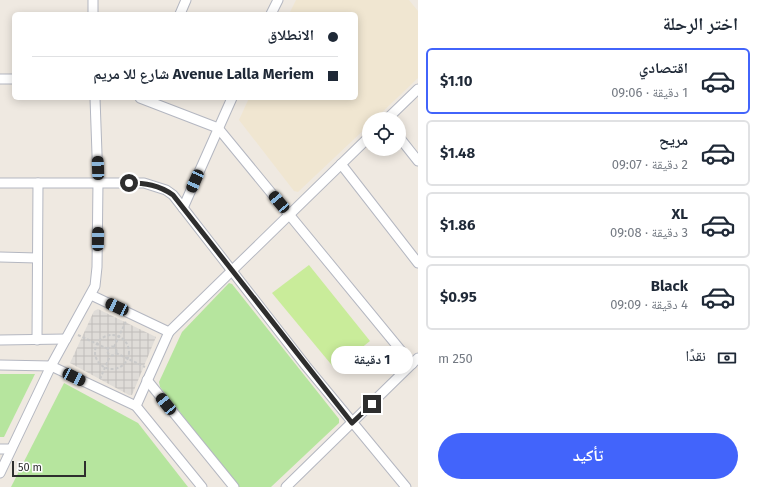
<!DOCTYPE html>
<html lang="ar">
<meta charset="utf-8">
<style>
body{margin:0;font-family:"Fira Sans","Noto Naskh Arabic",sans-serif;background:#f2f2f3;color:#1f2937;direction:rtl;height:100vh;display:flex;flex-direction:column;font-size:15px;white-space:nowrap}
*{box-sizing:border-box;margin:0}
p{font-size:13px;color:#747a83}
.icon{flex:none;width:22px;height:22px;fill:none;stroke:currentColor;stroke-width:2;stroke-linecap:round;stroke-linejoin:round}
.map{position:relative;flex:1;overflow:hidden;direction:ltr}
.side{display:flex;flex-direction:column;background:#fff;width:340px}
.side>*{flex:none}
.banner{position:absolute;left:12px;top:12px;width:346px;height:88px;border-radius:6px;box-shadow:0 2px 10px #0003;direction:rtl;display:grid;align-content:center;height:88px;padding:0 20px;background:#fff}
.buttons{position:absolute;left:362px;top:112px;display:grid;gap:8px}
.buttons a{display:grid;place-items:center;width:44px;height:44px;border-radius:50%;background:#fff;box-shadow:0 2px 10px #0003;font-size:20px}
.scale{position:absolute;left:12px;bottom:10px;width:74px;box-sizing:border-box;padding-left:4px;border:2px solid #2e2e2e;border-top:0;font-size:11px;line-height:14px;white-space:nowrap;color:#2e2e2e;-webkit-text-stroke:3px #fff;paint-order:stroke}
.end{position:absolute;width:18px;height:18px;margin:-9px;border:5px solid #2e2e2e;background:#fff;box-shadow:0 0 0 2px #fff}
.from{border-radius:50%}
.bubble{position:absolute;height:28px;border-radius:14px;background:#fff;box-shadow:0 2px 10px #0003;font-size:13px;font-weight:700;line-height:28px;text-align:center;direction:rtl}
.car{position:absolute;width:12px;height:24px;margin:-12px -6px;border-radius:5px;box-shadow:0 0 3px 1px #0007;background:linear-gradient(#222 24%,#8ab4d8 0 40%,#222 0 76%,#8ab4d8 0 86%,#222 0)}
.banner b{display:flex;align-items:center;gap:14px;height:38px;font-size:15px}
.banner b+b{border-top:1px solid #e0e1e3}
.banner i{width:10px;height:10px;background:#1f2937}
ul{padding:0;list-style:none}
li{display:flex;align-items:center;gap:12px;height:66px;margin:0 8px 6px;padding:0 12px;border:2px solid #e0e1e3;border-radius:6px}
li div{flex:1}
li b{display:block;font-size:15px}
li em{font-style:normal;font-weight:700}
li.active{border-color:#4264fb}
li>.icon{width:36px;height:36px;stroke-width:1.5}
h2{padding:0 20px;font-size:18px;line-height:48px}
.pay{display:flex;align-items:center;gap:10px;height:44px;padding:0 20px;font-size:15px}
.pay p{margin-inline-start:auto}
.primary-button{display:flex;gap:8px;margin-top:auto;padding:8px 20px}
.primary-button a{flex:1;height:46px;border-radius:24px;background:#4264fb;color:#fff;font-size:16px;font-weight:700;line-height:46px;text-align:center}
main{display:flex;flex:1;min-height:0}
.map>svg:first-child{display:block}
.education{fill:#f0e6d1}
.grass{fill:#b6e59e}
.pitch{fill:#c9ec9a}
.plaza{fill:url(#plaza-grid)}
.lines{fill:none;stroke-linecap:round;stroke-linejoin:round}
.street-casing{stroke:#b4b7c1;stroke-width:11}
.path{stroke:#c9c9c9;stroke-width:2;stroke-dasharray:3 2;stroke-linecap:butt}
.street{stroke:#fff;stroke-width:9}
.route{stroke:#2e2e2e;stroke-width:5}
</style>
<main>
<section class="side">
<h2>اختر الرحلة</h2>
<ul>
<li class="active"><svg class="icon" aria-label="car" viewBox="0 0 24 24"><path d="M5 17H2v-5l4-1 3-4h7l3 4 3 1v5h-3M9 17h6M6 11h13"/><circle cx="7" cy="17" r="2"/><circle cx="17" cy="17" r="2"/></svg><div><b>اقتصادي</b><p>1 دقيقة · 09:06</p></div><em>$1.10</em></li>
<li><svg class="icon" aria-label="car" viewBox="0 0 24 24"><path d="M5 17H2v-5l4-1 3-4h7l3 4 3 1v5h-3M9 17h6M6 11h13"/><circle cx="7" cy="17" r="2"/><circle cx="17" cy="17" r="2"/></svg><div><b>مريح</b><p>2 دقيقة · 09:07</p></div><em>$1.48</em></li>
<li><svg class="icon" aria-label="car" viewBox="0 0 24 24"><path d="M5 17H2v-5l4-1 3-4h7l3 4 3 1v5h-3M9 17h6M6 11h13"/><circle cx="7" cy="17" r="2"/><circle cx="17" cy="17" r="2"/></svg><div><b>XL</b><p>3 دقيقة · 09:08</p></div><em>$1.86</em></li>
<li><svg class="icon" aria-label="car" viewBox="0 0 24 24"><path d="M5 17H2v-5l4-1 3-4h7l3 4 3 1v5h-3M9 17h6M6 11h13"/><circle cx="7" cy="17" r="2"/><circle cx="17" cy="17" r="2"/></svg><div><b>Black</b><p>4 دقيقة · 09:09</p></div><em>$0.95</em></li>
</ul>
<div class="pay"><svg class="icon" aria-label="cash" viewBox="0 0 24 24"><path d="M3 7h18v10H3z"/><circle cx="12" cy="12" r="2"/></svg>نقدًا<p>250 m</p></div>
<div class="primary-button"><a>تأكيد</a></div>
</section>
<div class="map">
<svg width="418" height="487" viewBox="0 0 418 487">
<defs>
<pattern id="plaza-grid" width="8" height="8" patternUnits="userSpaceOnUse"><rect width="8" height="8" fill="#dfdcd8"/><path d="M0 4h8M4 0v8" fill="none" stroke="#c0bdba"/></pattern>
</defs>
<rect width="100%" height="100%" fill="#efe9e1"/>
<path class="education" d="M 296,0 L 409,0 L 418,11 L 418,78 L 375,119 L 369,119 L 369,125 L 298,192 L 294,191 L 239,120 L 249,98 L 356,98 L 356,14 L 289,14 Z"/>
<g class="grass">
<path d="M 229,283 L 232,284 L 339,419 L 339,423 L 271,487 L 239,487 L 160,387 L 159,382 L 182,332 Z"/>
<path d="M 0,374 L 35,374 L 4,437 L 0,437 Z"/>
<path d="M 64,383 L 138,423 L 188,487 L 11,487 Z"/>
</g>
<path class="pitch" d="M 309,265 L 370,341 L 335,369 L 272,293 Z"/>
<path class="plaza" d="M 98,309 L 156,337 L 132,395 L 129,395 L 70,363 L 94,311 Z"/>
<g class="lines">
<g class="street-casing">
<g id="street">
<path d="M 93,0 L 93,14"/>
<path d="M 180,14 L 186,0"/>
<path d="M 271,14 L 278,0"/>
<path d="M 0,79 L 14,79"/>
<path d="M 140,98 L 218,128 L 412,364"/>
<path d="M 387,119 L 418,89"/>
<path d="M 399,137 L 418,161"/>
<path d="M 341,164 L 418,263"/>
<path d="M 0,183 L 144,183 L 166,190 L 173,195 L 306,366 L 406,487"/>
<path d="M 183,208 L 232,98"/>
<path d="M 0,257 L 37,258"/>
<path d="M 91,295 L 169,332 L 136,406"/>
<path d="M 169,332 L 369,137"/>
<path d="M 0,340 L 66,339"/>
<path d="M 37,340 L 38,183"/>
<path d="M 0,365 L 51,366 L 136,406 L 202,487"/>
<path d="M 147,380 L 234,487"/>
<path d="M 0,449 L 11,449"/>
<path d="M 0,473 L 51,366 L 95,286 L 97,267 L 98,182 L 95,98"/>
<path d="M 286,487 L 418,358"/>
</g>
</g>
<g class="path">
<circle cx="112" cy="352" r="17"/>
<path d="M 78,335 L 108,349"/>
<circle cx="112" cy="351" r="4.5"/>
<path d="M 114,347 L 126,321"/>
<path d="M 116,353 L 145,367"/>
<path d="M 100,379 L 110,356"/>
</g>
<use href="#street" class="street"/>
</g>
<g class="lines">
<path class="route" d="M 129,183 C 145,183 159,185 173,195 L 352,423 L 372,404"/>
</g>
</svg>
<div class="buttons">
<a><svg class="icon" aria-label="locate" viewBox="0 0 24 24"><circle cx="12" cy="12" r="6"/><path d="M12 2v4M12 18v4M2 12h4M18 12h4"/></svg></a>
</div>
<div class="scale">50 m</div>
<i class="end from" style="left:129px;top:183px"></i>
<i class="end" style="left:372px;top:404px"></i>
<div class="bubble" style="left:331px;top:346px;width:82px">1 دقيقة</div>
<i class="car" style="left:98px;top:168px;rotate:358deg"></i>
<i class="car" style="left:195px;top:181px;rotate:204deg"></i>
<i class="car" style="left:279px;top:202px;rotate:320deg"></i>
<i class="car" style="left:98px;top:239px;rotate:1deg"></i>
<i class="car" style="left:117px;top:307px;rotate:295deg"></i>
<i class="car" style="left:74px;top:377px;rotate:116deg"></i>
<i class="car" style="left:166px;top:404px;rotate:321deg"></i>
<div class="banner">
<b><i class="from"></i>الانطلاق</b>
<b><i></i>Avenue Lalla Meriem شارع للا مريم</b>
</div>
</div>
</main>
